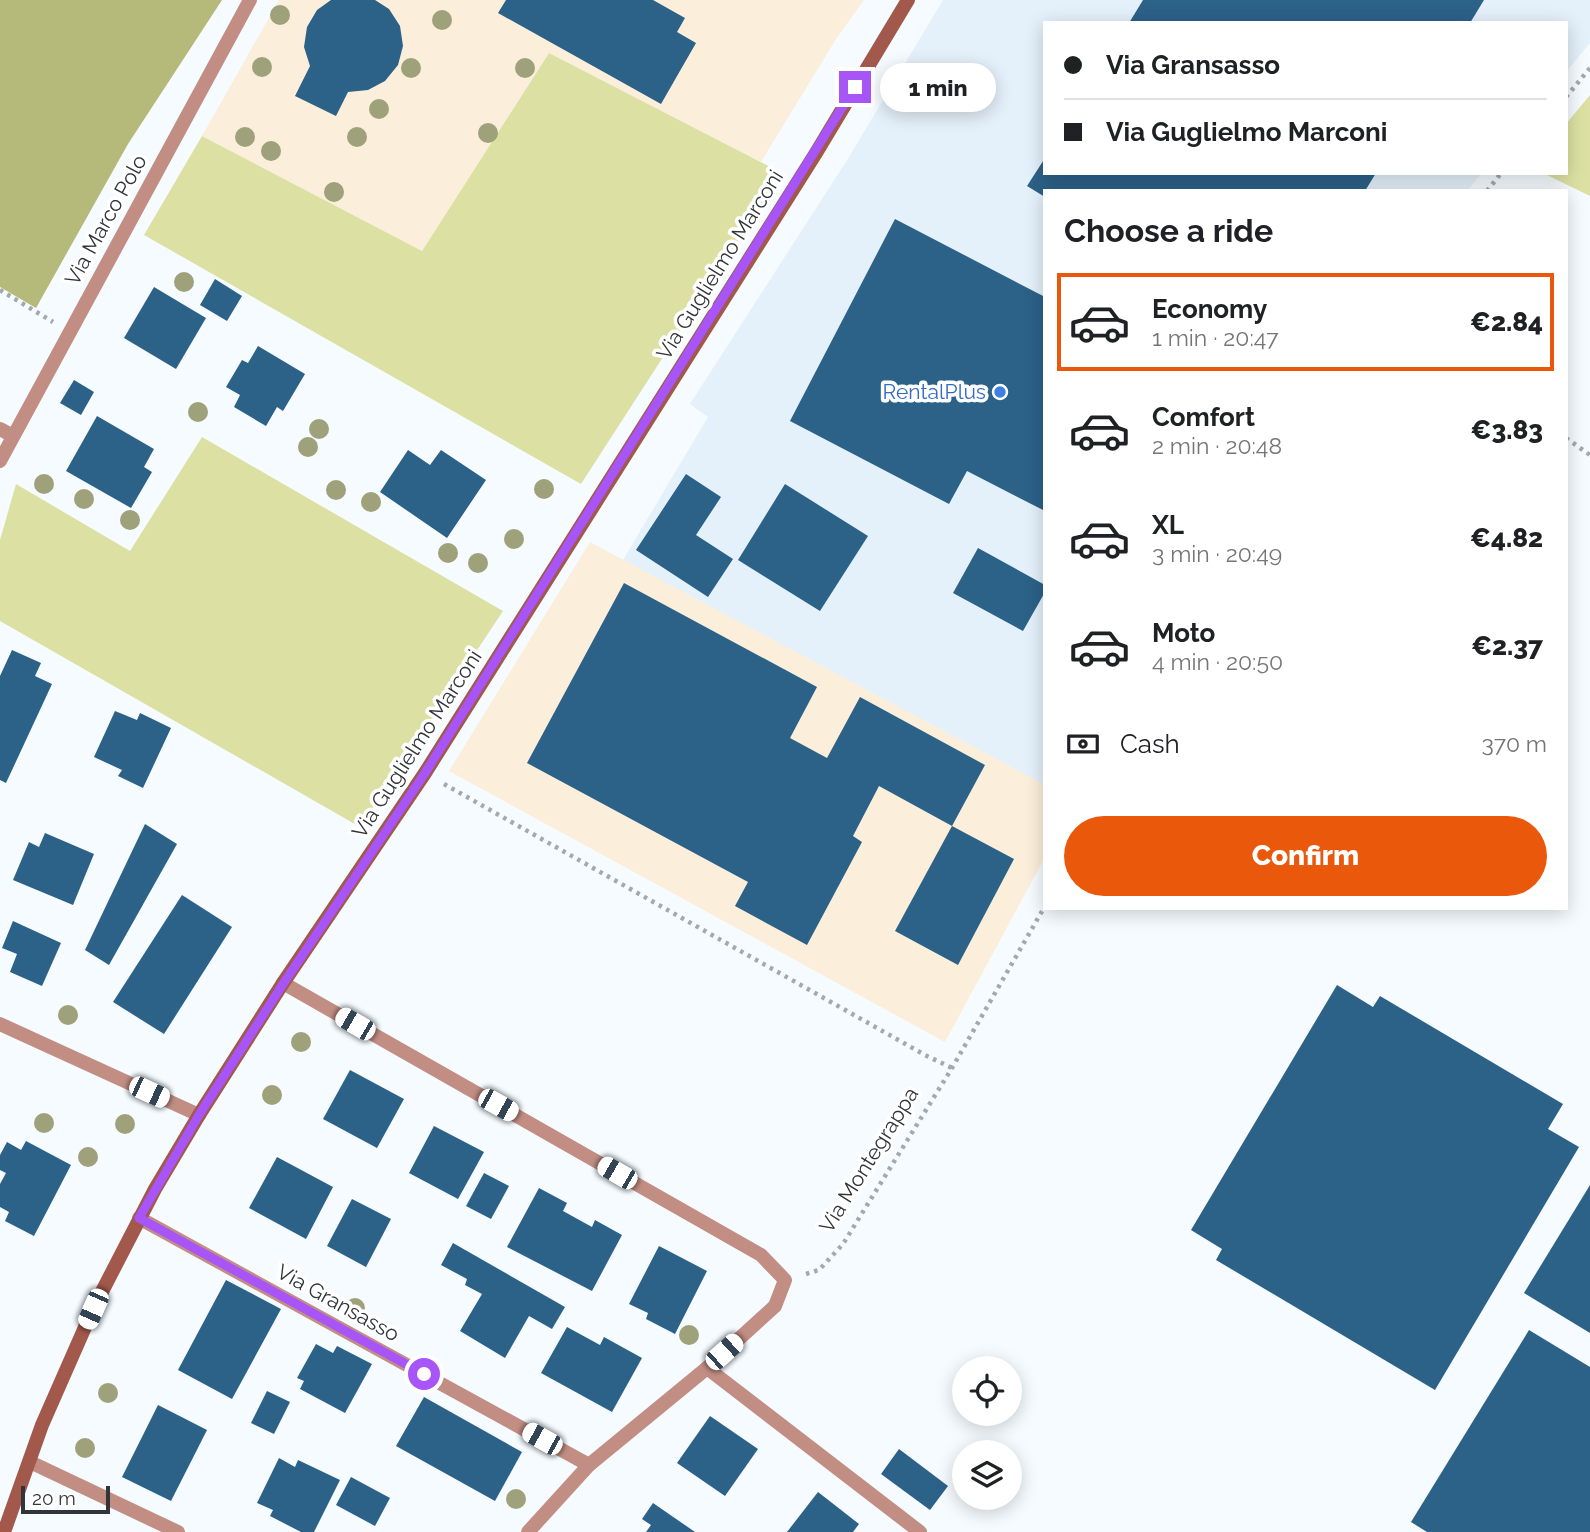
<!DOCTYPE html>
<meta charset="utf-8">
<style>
body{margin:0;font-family:Raleway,sans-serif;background:#f2f2f2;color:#202124;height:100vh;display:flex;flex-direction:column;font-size:26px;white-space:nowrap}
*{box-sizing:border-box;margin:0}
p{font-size:23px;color:#757577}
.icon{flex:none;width:38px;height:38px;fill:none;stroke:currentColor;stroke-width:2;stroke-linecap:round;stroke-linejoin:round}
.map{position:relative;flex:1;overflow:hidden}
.sheet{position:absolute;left:1043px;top:189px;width:525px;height:721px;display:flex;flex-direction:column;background:#fff;border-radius:0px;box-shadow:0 4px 18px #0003}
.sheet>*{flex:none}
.top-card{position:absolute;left:1043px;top:21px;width:525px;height:154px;border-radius:0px;box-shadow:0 4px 18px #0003;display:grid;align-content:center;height:154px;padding:0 21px;background:#fff}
.buttons{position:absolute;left:952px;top:1356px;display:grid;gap:14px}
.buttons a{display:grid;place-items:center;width:70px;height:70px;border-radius:50%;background:#fff;box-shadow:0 4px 18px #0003;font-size:35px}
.scale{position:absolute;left:21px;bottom:18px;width:89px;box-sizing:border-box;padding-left:7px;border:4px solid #323538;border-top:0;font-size:19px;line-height:24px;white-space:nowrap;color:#323538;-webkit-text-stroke:5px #fff;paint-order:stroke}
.end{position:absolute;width:32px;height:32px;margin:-16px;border:9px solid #a855f7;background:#fff;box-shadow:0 0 0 4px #fff}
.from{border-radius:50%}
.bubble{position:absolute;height:49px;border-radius:24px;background:#fff;box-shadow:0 4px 18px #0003;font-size:23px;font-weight:800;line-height:49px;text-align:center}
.car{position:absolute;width:21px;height:42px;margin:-21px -10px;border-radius:9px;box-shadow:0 0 5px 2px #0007;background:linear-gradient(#fff 24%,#345 0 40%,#fff 0 76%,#345 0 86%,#fff 0)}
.top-card b{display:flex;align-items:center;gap:24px;height:66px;font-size:26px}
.top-card b+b{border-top:2px solid #e0e0e0}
.top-card i{width:18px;height:18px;background:#202124}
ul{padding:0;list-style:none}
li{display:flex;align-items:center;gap:21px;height:98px;margin:0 14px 10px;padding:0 7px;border:4px solid transparent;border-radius:0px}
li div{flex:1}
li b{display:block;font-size:26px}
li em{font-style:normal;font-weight:800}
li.active{border-color:#ea580c}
li>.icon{width:63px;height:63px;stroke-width:1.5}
h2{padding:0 21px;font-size:32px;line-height:84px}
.pay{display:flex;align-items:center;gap:18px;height:77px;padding:0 21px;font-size:26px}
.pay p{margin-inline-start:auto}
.button{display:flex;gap:14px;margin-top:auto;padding:14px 21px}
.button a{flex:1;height:80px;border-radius:42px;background:#ea580c;color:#fff;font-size:28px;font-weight:800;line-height:80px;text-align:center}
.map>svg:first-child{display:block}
.built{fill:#e4f0fa}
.industrial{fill:#fbeeda}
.green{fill:#dce1a3}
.forest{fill:#b5b979}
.building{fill:#2c6188}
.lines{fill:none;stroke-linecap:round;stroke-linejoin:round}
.path{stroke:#a4a9ad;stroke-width:4.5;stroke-dasharray:3.5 5;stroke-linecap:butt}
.lane{stroke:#c28e83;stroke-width:14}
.street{stroke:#c28e83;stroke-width:14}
.secondary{stroke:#a2594b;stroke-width:14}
.tree{fill:#9ea17a}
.route{stroke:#a855f7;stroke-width:9}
.shop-dot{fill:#3f7fe0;stroke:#fff;stroke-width:2.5}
.labels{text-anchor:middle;stroke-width:7;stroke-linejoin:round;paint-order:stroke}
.street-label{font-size:21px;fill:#323538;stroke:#fff}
.shop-label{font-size:21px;fill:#366cbe;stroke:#fff;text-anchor:end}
</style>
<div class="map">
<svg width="1590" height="1532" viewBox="0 0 1590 1532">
<rect width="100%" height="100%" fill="#f5fbff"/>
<path class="built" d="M 943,0 L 1590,0 L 1590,43 L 1566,72 L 1566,23 L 1045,23 L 1045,173 L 1482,173 L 1467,191 L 1045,191 L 1045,785 L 623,560 L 708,417 L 690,404 L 849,157 Z"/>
<g class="industrial">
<path d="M 279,0 L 864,0 L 836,39 L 761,162 L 549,53 L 422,251 L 202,136 Z"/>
<path d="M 590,542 L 1045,785 L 1045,857 L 945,1042 L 449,771 Z"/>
</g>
<g class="green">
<path d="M 549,53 L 782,173 L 581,484 L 144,235 L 202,136 L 422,251 Z"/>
<path d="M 1590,95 L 1590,196 L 1543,173 L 1566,173 L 1566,124 Z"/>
<path d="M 202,437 L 503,611 L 360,827 L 0,621 L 0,540 L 16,484 L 130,551 Z"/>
</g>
<path class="forest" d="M 0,0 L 222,0 L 128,144 L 36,308 L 0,287 Z"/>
<g class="building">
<path d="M 331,0 L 375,0 L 389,9 L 400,26 L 403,46 L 398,65 L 385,81 L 368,90 L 348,92 L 336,116 L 295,96 L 310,66 L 304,47 L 307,27 L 317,10 Z"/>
<path d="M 506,0 L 653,0 L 685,18 L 677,32 L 696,43 L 661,104 L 498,13 Z"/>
<path d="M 1143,0 L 1484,0 L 1470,23 L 1129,23 Z"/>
<path d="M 1045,158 L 1045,173 L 1376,173 L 1365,191 L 1045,191 L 1045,197 L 1027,186 Z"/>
<path d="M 895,219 L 1045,297 L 1045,511 L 967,471 L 949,504 L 790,421 Z"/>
<path d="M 215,279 L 242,296 L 227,321 L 200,305 Z"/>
<path d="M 154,287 L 206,318 L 176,369 L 124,338 Z"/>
<path d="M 258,346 L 305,374 L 283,411 L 277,407 L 266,426 L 234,407 L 240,395 L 226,387 L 242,360 L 248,363 Z"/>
<path d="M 74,380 L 94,392 L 81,415 L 60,403 Z"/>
<path d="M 97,416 L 154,449 L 144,467 L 152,472 L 131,508 L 66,471 Z"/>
<path d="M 408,450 L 430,465 L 441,450 L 486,480 L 447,538 L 380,492 Z"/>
<path d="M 686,474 L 721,497 L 696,535 L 733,559 L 708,597 L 636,550 Z"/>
<path d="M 785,484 L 868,536 L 820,611 L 738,560 Z"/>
<path d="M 978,548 L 1045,585 L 1045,592 L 1023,631 L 953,593 Z"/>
<path d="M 624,583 L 817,687 L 790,738 L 827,758 L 860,697 L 985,765 L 952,826 L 879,786 L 853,836 L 862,842 L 807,945 L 735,906 L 748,882 L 527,763 Z"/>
<path d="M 12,650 L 41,663 L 35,676 L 52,684 L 6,783 L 0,780 L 0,676 Z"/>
<path d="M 115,711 L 137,720 L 140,713 L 171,728 L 143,788 L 118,776 L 122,770 L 94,757 Z"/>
<path d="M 145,824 L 177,844 L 109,965 L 85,950 Z"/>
<path d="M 952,826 L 1014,859 L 958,965 L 895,931 Z"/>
<path d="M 45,833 L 94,854 L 73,905 L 13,880 L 29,842 L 39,847 Z"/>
<path d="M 182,895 L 232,927 L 164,1034 L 113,1002 Z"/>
<path d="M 13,921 L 61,943 L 42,986 L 10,972 L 17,954 L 2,948 Z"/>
<path d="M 1337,985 L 1373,1007 L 1380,996 L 1563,1104 L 1548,1129 L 1579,1147 L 1435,1390 L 1216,1260 L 1222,1249 L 1191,1230 Z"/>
<path d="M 350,1070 L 404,1099 L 377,1148 L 323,1119 Z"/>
<path d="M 434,1126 L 484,1152 L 458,1199 L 409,1173 Z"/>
<path d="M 26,1141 L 71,1165 L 34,1236 L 5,1221 L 9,1212 L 0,1207 L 0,1184 L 6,1173 L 0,1170 L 0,1155 L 7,1142 L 21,1150 Z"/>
<path d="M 277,1157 L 333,1187 L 306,1239 L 249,1208 Z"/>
<path d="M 484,1173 L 509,1186 L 491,1219 L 466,1206 Z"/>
<path d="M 1590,1185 L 1590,1333 L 1524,1293 Z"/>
<path d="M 539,1188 L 567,1203 L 563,1211 L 592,1227 L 595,1220 L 622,1235 L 592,1291 L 507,1247 Z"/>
<path d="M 352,1199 L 391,1219 L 366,1267 L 327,1246 Z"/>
<path d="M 453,1243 L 565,1307 L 552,1329 L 529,1316 L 505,1358 L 460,1331 L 482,1294 L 465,1285 L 467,1279 L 441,1265 Z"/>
<path d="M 659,1246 L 707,1271 L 675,1334 L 646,1319 L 648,1313 L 629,1304 Z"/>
<path d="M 226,1280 L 281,1309 L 232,1399 L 178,1370 Z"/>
<path d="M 567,1327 L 600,1345 L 604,1337 L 642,1358 L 612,1412 L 541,1373 Z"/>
<path d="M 1529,1330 L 1590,1367 L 1590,1532 L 1427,1532 L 1411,1522 Z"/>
<path d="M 316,1344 L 333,1353 L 337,1346 L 372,1364 L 345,1413 L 300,1389 L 304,1381 L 297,1378 Z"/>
<path d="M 267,1391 L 290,1402 L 274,1434 L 251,1423 Z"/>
<path d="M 424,1397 L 522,1452 L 495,1501 L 396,1446 Z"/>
<path d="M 158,1405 L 207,1430 L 171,1501 L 122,1477 Z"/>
<path d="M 710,1416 L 758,1449 L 725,1496 L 677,1463 Z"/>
<path d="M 899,1449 L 948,1486 L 930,1510 L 881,1474 Z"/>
<path d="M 279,1458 L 295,1467 L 298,1460 L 340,1480 L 314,1532 L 301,1532 L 270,1516 L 273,1510 L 257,1503 Z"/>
<path d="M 351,1477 L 390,1498 L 375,1526 L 336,1505 Z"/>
<path d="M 818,1492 L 859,1524 L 853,1532 L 787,1532 Z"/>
<path d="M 653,1503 L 695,1532 L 646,1532 L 651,1525 L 642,1519 Z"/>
</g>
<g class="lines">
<g class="path">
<path d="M 1566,97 L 1590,68"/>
<path d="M 1487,191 L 1501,173"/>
<path d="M 0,290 L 53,322"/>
<path d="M 1566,438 L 1590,455"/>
<path d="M 444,784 L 925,1055 L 952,1068"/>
<path d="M 806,1274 L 819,1270 L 843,1244 L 952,1068 L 1045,906"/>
</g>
<path class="lane" d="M 707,1368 L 920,1532"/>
<g class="street">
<path d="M 0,429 L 13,436"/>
<path d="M 0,461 L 250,0"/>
<path d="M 283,983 L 761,1255 L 785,1280 L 775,1306 L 707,1368 L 589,1465 L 528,1532"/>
<path d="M 0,1024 L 199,1115"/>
<path d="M 139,1218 L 589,1465"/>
<path d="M 30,1462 L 178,1532"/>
</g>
<path class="secondary" d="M 4,1532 L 42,1425 L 93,1309 L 155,1189 L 199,1115 L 283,983 L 425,773 L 816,153 L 908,0"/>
</g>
<g class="tree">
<circle cx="280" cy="15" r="10"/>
<circle cx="442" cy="20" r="10"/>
<circle cx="262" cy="67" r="10"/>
<circle cx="411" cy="68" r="10"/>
<circle cx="525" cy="68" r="10"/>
<circle cx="379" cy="109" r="10"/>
<circle cx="488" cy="133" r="10"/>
<circle cx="245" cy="137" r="10"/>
<circle cx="357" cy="137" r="10"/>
<circle cx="271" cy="151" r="10"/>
<circle cx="334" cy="192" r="10"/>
<circle cx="184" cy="282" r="10"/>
<circle cx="198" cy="412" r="10"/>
<circle cx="319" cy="429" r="10"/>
<circle cx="308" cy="447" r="10"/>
<circle cx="44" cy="484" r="10"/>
<circle cx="544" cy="489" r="10"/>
<circle cx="336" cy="490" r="10"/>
<circle cx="84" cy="499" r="10"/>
<circle cx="371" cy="502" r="10"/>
<circle cx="130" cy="520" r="10"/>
<circle cx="514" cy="539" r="10"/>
<circle cx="448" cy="553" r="10"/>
<circle cx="478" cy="563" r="10"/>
<circle cx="68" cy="1015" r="10"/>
<circle cx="301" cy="1042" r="10"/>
<circle cx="272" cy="1095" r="10"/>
<circle cx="44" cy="1123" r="10"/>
<circle cx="125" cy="1124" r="10"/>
<circle cx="88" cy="1157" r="10"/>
<circle cx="355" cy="1308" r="10"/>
<circle cx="689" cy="1335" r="10"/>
<circle cx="108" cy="1393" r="10"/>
<circle cx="85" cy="1448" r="10"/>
<circle cx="516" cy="1499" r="10"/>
</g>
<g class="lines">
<path class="route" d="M 424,1374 L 139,1218 L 199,1115 L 283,984 L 425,773 L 855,87"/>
</g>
<circle class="shop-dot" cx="1000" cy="392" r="7"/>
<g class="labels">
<g class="street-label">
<text transform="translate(106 220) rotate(-61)" y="7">Via Marco Polo</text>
<text transform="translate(720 265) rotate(-58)" y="7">Via Guglielmo Marconi</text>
<text transform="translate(417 744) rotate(-57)" y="7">Via Guglielmo Marconi</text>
<text transform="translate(869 1160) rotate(-58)" y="7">Via Montegrappa</text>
<text transform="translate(338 1303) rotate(29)" y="7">Via Gransasso</text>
</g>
<g class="shop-label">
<text x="986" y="399">RentalPlus</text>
</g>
</g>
</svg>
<div class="buttons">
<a><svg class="icon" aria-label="locate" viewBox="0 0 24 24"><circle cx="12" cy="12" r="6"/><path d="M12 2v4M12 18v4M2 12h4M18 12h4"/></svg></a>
<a><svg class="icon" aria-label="layers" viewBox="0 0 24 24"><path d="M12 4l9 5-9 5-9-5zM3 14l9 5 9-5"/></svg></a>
</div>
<div class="scale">20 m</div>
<i class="end from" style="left:424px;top:1374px"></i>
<i class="end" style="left:855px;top:87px"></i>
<div class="bubble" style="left:880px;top:63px;width:116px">1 min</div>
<i class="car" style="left:355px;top:1024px;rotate:300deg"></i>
<i class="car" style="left:149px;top:1092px;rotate:115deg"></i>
<i class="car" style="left:498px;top:1105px;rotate:119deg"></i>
<i class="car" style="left:617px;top:1173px;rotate:300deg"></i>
<i class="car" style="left:93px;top:1309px;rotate:204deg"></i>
<i class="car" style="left:724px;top:1352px;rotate:48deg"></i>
<i class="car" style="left:542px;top:1439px;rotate:299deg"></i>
<div class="top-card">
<b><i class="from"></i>Via Gransasso</b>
<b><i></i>Via Guglielmo Marconi</b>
</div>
<section class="sheet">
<h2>Choose a ride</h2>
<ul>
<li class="active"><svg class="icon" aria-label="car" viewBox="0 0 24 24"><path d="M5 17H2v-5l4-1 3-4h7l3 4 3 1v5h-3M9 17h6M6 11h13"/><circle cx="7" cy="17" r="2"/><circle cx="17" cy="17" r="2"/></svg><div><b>Economy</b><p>1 min · 20:47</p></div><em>€2.84</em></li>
<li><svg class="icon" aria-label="car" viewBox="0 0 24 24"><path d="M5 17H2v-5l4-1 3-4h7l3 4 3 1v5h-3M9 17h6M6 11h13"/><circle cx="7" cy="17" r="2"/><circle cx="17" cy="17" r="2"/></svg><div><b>Comfort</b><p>2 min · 20:48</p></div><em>€3.83</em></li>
<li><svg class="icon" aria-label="car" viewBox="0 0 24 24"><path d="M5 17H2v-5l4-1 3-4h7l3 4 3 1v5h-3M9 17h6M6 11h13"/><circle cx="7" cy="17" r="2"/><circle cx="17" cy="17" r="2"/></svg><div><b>XL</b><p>3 min · 20:49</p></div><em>€4.82</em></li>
<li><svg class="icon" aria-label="car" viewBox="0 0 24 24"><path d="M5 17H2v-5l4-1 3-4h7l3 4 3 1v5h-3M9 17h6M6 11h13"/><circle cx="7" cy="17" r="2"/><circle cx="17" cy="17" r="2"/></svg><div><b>Moto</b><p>4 min · 20:50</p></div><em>€2.37</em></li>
</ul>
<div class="pay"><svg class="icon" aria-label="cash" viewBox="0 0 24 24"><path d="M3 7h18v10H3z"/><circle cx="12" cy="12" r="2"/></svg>Cash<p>370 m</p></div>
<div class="button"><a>Confirm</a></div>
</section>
</div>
